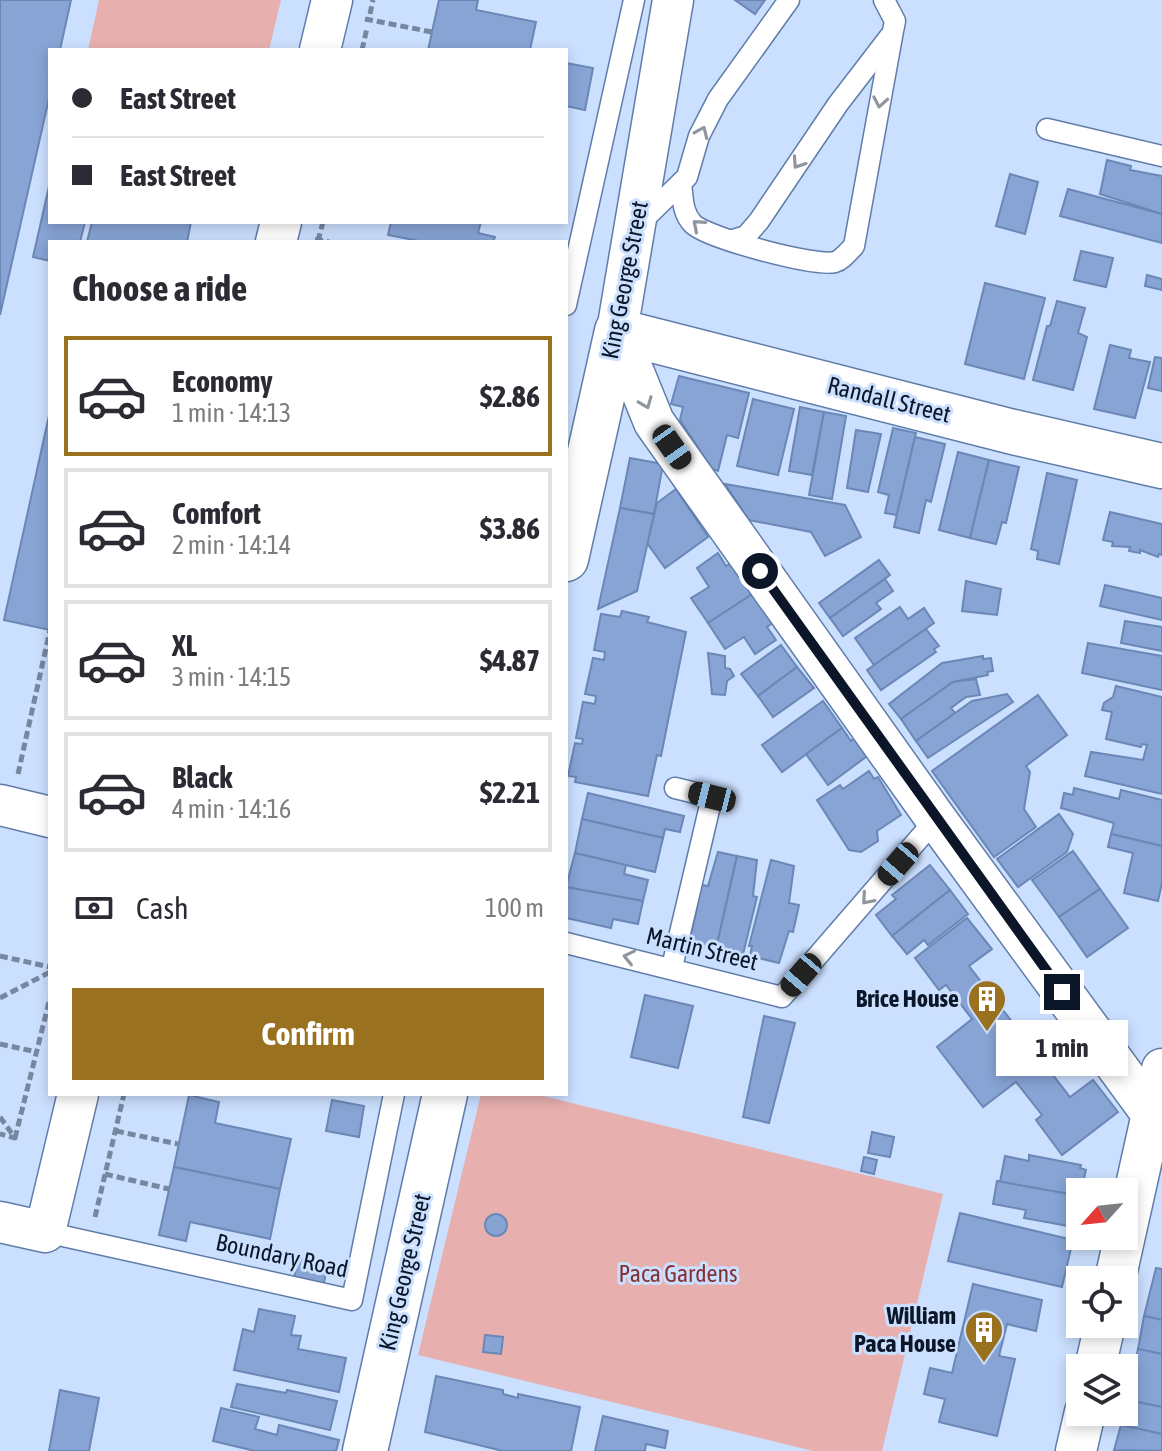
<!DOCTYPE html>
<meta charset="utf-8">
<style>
body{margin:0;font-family:"Asap Condensed",sans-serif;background:#f7f7f7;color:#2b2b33;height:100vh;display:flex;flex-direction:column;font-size:30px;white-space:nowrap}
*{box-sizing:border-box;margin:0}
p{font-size:26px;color:#7c7c81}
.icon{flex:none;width:44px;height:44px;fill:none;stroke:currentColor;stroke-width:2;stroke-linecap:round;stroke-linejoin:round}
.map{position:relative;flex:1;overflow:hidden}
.side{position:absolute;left:48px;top:240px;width:520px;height:856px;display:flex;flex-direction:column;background:#fff;border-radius:0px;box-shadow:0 4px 12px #0003}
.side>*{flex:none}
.banner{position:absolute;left:48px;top:48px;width:520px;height:176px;border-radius:0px;box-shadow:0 4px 12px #0003;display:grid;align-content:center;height:176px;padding:0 24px;background:#fff}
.needle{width:52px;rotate:243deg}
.fabs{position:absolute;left:1066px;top:1178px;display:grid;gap:16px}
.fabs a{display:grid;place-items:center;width:72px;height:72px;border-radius:0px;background:#fff;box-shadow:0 4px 12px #0003;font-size:40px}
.end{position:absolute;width:36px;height:36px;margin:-18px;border:10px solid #0b1628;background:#fff;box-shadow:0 0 0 4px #fff}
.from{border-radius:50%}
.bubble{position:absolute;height:56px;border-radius:0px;background:#fff;box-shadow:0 4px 12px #0003;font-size:26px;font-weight:700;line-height:56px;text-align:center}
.car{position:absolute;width:24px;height:48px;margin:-24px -12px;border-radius:10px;box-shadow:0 0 6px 2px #0007;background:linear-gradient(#222 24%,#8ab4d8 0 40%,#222 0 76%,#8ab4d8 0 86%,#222 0)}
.banner b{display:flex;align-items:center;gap:28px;height:76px;font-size:30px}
.banner b+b{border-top:2px solid #e1e1e2}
.banner i{width:20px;height:20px;background:#2b2b33}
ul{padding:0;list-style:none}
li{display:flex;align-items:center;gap:24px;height:120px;margin:0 16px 12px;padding:0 8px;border:4px solid #e1e1e2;border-radius:0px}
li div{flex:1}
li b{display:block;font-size:30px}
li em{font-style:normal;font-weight:700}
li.on{border-color:#9a711e}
li>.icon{width:72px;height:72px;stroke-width:1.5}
h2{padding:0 24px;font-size:36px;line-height:96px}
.pay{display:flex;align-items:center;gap:20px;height:88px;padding:0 24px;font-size:30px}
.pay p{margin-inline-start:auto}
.primary-button{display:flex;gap:16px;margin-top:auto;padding:16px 24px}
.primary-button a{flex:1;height:92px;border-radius:0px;background:#9a711e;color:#fff;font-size:32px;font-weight:700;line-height:92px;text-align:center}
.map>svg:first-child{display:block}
.green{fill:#e7b0af}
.building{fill:#87a4d5;stroke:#6a87b6;stroke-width:2}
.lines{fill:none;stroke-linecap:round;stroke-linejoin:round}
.service-casing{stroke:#607caa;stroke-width:23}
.minor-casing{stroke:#607caa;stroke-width:43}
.tertiary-casing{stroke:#607caa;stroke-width:47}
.path{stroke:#7787a0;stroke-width:5;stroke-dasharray:8 4;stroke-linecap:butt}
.service{stroke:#fff;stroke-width:20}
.minor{stroke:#fff;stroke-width:40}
.tertiary{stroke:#fff;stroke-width:44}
.oneway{stroke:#91969e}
.route{stroke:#0b1628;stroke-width:10}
.labels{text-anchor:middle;stroke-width:6;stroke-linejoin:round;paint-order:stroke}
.street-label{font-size:24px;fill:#0b1628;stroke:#cbdffe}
.poi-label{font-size:24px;font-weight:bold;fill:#0b1628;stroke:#cbdffe;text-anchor:end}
.park-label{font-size:24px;fill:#873035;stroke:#cbdffe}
</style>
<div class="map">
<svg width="1162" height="1451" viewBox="0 0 1162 1451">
<rect width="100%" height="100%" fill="#cbdffe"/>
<g class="green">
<path d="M 99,0 L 281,0 L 269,50 L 88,50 Z"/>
<path d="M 481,1094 L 535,1094 L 943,1194 L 882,1451 L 813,1451 L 418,1355 Z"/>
</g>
<g class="building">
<path d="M 0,0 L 71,0 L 60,50 L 50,50 L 50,94 L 0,315 Z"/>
<path d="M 439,0 L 478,0 L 476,10 L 536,22 L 530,50 L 428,50 Z"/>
<path d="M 735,0 L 765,0 L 755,14 Z"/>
<path d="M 566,63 L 593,68 L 585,110 L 566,106 Z"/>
<path d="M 1107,160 L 1131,166 L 1130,170 L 1162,176 L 1162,214 L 1100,194 Z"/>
<path d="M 1010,174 L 1038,182 L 1025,234 L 996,226 Z"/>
<path d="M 50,182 L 50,222 L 85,222 L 80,242 L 50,242 L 50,261 L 33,257 Z"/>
<path d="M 1068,189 L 1162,214 L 1162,243 L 1060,216 Z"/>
<path d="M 92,222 L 191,222 L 187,242 L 87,242 Z"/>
<path d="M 391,222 L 481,222 L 478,233 L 495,237 L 493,242 L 424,242 L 388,235 Z"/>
<path d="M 1081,251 L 1113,258 L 1106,287 L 1074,280 Z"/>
<path d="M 1147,275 L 1162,279 L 1162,290 L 1145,286 Z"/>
<path d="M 985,283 L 1045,298 L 1024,379 L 965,364 Z"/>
<path d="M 1057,301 L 1085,308 L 1078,333 L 1087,337 L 1073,390 L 1033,380 L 1047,326 L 1050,326 Z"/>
<path d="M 1110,345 L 1131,350 L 1129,358 L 1150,362 L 1135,418 L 1094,409 Z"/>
<path d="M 1155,357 L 1162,358 L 1162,391 L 1148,388 Z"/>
<path d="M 679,376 L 749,393 L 738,438 L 727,435 L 718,471 L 712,469 L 680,420 L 683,407 L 671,404 Z"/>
<path d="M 753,399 L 794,409 L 778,475 L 737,466 Z"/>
<path d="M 800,407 L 824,412 L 812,475 L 789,471 Z"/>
<path d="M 50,411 L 50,630 L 4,620 Z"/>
<path d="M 824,412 L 846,416 L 832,499 L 809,495 Z"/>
<path d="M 893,428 L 916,433 L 897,515 L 885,513 L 889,495 L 878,492 Z"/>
<path d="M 856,430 L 881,434 L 868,492 L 847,488 Z"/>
<path d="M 915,437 L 945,444 L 931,502 L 926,500 L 919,533 L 894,527 Z"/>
<path d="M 958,452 L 989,460 L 970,538 L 939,530 Z"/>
<path d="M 630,458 L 663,464 L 654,514 L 620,508 Z"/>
<path d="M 989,460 L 1019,467 L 1006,523 L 1002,522 L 996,544 L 970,538 Z"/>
<path d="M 1047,473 L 1077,480 L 1059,564 L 1037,559 L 1038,551 L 1031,549 Z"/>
<path d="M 725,484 L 845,505 L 861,537 L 825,556 L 811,532 L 749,520 Z"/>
<path d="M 676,489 L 708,537 L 665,568 L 647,543 L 657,503 Z"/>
<path d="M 620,508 L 654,514 L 637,591 L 598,609 Z"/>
<path d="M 1110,512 L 1162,524 L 1162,555 L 1159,554 L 1158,557 L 1140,550 L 1140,553 L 1129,551 L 1130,547 L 1112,546 L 1113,542 L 1103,540 Z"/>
<path d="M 718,553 L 726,566 L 734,561 L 754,593 L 708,623 L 691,598 L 709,587 L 697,568 Z"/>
<path d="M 879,560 L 890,575 L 830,618 L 819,603 Z"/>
<path d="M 885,579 L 893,591 L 876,603 L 881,609 L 843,636 L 830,618 Z"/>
<path d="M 966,581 L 1001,589 L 997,615 L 962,611 Z"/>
<path d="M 1105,585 L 1162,598 L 1162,620 L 1100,606 Z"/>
<path d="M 754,593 L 774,622 L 767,627 L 776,640 L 755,654 L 744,637 L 725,649 L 708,623 Z"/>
<path d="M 900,607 L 908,619 L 924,608 L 934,623 L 874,665 L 855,638 Z"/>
<path d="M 622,611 L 649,617 L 647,622 L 686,632 L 661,756 L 657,755 L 648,796 L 575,782 L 576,777 L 568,776 L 575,743 L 582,744 L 583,739 L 576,738 L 583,702 L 595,704 L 596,696 L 585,694 L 593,658 L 604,660 L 605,652 L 594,650 L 601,614 L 620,617 Z"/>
<path d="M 1125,621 L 1162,627 L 1162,651 L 1121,643 Z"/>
<path d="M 926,629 L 939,646 L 934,649 L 936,652 L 881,690 L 867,670 Z"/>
<path d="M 1088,643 L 1162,656 L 1162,690 L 1082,673 Z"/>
<path d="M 781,645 L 797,667 L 758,696 L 741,674 Z"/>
<path d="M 708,653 L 725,656 L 725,668 L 730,669 L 734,676 L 727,681 L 725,695 L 712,694 Z"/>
<path d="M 983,656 L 983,659 L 991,658 L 993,671 L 987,672 L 988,675 L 953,682 L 901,719 L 889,704 L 942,663 Z"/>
<path d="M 797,667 L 814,688 L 773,717 L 758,696 Z"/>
<path d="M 976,679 L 980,695 L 966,697 L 951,708 L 955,713 L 916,741 L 901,719 L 953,682 Z"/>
<path d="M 1116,686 L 1162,697 L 1162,794 L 1085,776 L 1091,752 L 1143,760 L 1147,745 L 1142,744 L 1141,747 L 1106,739 L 1112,712 L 1102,710 L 1104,703 L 1113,697 Z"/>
<path d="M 1007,694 L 1013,702 L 928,758 L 916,741 L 972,701 Z"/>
<path d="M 1038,695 L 1067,735 L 1026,766 L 1030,772 L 1024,809 L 1036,827 L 994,857 L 932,771 Z"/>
<path d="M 823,701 L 842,728 L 782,772 L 762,745 Z"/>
<path d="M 842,728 L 851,741 L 857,736 L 870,754 L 828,785 L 806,754 Z"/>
<path d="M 869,771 L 874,779 L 878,777 L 901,815 L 877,831 L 878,841 L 861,852 L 849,850 L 817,800 L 840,785 L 843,789 Z"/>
<path d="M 1074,788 L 1119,799 L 1121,790 L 1162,800 L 1162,846 L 1111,834 L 1114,823 L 1061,808 L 1064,793 L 1073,795 Z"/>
<path d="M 588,793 L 684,816 L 680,832 L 665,829 L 663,838 L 582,819 Z"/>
<path d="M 1059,814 L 1073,834 L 1067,852 L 1018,887 L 997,859 Z"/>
<path d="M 582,819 L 663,838 L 655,872 L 575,853 Z"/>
<path d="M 1111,834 L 1162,846 L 1162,883 L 1158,901 L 1124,893 L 1133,853 L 1108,847 Z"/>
<path d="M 1073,851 L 1100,889 L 1059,917 L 1032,880 Z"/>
<path d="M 718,852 L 737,856 L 716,949 L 689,943 L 697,908 L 696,893 L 703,885 L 708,886 Z"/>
<path d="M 575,853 L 626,865 L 624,874 L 648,880 L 643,901 L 566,887 Z"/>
<path d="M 737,856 L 757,860 L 753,896 L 757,897 L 743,954 L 716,949 Z"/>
<path d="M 771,860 L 794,866 L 789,903 L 799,905 L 793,932 L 789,931 L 779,963 L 750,956 L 752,946 L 749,946 Z"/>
<path d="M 930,865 L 950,890 L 892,936 L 876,915 L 896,899 L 892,895 Z"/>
<path d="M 566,887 L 643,901 L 638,924 L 613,919 L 611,928 L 566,918 Z"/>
<path d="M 1100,889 L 1128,928 L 1087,957 L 1059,917 Z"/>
<path d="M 950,890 L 968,914 L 928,945 L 924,940 L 907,954 L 892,936 Z"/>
<path d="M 967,918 L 992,949 L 969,966 L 1070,1097 L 1093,1080 L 1118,1112 L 1062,1155 L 1036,1120 L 1042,1115 L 1016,1082 L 983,1107 L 937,1047 L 972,1019 L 946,985 L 939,990 L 915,958 Z"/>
<path d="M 645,995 L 693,1006 L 678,1068 L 631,1057 Z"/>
<path d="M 764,1016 L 795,1023 L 769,1123 L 743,1117 Z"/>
<path d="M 189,1095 L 219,1102 L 215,1123 L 291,1139 L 280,1189 L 174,1167 Z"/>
<path d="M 332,1100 L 364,1106 L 359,1137 L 326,1131 Z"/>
<path d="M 872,1132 L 894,1137 L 890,1157 L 868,1153 Z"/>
<path d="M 1029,1155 L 1081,1165 L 1080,1168 L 1086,1170 L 1080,1196 L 1000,1182 L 1005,1156 L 1029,1161 Z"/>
<path d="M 864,1157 L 877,1160 L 874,1174 L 861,1171 Z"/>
<path d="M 174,1167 L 280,1189 L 270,1239 L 190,1222 L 186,1241 L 159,1235 Z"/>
<path d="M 997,1181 L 1080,1196 L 1074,1227 L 1024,1218 L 1026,1210 L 993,1204 Z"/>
<path d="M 960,1213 L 1073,1240 L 1062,1287 L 948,1261 Z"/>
<circle cx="496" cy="1225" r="11"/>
<path d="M 298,1258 L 328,1264 L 323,1287 L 294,1278 Z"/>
<path d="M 1156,1268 L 1162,1269 L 1162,1320 L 1144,1316 Z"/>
<path d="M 973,1284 L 1042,1300 L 1036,1331 L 1007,1324 L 999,1356 L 1015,1359 L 997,1436 L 939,1422 L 945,1399 L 924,1394 L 930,1368 L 952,1373 Z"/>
<path d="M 259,1309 L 295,1316 L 291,1335 L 301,1336 L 298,1349 L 346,1358 L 339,1392 L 234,1370 L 243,1329 L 254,1332 Z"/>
<path d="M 1144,1316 L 1162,1320 L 1162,1354 L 1138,1349 Z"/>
<path d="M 485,1335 L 503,1337 L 501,1354 L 483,1352 Z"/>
<path d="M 1138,1349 L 1162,1354 L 1162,1407 L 1127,1400 Z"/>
<path d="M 436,1376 L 503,1390 L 503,1394 L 518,1398 L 518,1394 L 580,1407 L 571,1451 L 503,1451 L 425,1432 Z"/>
<path d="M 237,1384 L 286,1393 L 287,1390 L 337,1401 L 330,1430 L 231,1407 Z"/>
<path d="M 60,1390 L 99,1398 L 89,1451 L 49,1451 Z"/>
<path d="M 1127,1400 L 1162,1407 L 1162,1434 L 1121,1425 Z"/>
<path d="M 221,1408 L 259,1417 L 255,1429 L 277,1435 L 279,1425 L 339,1440 L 336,1451 L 255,1451 L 213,1441 Z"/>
<path d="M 603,1416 L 668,1431 L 665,1448 L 646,1444 L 645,1451 L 595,1451 Z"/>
<path d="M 1121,1425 L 1162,1434 L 1162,1451 L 1114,1450 Z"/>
</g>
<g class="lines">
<g class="service-casing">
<g id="service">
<path d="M 1047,129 L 1162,156"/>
<path d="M 681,183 C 683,198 682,213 693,224 C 708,238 814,267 835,262 C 842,260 848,252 854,246 L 893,31 L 895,21 L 884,0"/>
<path d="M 642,226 L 647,216 L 687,177 L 699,136 L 718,99 L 789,0"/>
<path d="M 733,240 L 746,236 L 759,221 L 838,104 L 891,35"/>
<path d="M 566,305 L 634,0"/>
<path d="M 566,943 L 782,997 L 936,819"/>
<path d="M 672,967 L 712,797 L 675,788"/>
<path d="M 45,1232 L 352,1300 L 394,1094"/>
</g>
</g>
<g class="minor-casing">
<g id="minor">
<path d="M 673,0 L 617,331 L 654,422 L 936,819 L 1162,1128"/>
<path d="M 320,50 L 332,0"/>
<path d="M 276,242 L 281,222"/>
<path d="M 0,805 L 50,817"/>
<path d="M 0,1222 L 45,1232 L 78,1094"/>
<path d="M 1115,1280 L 1162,1069"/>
<path d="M 1095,1368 L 1105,1324"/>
<path d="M 1076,1451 L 1085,1412"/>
</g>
</g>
<g class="tertiary-casing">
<g id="tertiary">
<path d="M 566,559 L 617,331 L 1009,431 L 1162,466"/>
<path d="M 365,1451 L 445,1094"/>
</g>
</g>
<g class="path">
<path d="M 370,14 L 373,0"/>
<path d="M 365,19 L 432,32"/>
<path d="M 362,50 L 367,28"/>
<path d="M 315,239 L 329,242"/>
<path d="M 318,241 L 323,222"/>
<path d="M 18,774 L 50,630"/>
<path d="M 0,956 L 50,967"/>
<path d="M 0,998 L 50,972"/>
<path d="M 0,1044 L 37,1052"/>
<path d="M 0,1117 L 15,1138 L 0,1134"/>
<path d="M 116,1131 L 178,1144"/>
<path d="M 15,1138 L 50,998"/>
<path d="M 105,1174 L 169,1189"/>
<path d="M 95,1217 L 124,1094"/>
</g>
<use href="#service" class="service"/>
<use href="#minor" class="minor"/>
<use href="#tertiary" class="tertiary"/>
</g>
<defs><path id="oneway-chevron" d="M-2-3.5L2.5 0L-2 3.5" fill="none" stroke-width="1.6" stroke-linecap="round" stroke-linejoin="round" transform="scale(2)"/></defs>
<g class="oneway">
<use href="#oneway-chevron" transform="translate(880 102) rotate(100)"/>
<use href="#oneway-chevron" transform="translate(702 132) rotate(-66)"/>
<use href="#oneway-chevron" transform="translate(798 163) rotate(124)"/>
<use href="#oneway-chevron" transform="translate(698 225) rotate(-139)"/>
<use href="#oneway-chevron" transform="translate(646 403) rotate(68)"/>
<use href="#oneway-chevron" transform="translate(867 899) rotate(131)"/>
<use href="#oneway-chevron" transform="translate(629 957) rotate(-167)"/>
</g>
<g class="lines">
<path class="route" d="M 760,571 L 1062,992"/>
</g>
<defs>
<g id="building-pin" transform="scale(2)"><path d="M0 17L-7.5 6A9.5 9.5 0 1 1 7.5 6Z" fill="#9a711e" stroke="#cbdffe"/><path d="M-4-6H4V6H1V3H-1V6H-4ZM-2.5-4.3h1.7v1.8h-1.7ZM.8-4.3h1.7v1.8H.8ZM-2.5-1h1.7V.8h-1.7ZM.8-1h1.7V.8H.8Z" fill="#fff"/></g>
</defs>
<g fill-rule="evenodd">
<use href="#building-pin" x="987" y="999"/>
<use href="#building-pin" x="984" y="1330"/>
</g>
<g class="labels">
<g class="street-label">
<text transform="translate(625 280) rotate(-79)" y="8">King George Street</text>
<text transform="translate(889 400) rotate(14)" y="8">Randall Street</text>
<text transform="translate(702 949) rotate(14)" y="8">Martin Street</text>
<text transform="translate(282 1256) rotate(12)" y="8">Boundary Road</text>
<text transform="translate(405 1272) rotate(-77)" y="8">King George Street</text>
</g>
<g class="poi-label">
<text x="959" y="1007">Brice House</text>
<text x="956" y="1324">William<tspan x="956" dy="28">Paca House</tspan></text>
</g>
<g class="park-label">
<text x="678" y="1282">Paca Gardens</text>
</g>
</g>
</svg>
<div class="fabs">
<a><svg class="needle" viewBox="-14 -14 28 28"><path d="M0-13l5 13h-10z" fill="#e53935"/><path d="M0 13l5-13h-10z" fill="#7c7c81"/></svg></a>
<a><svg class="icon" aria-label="locate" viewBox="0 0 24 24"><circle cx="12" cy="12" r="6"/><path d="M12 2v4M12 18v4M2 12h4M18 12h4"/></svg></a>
<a><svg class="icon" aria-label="layers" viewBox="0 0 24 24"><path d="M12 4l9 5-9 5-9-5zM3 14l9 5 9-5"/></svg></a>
</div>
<i class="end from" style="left:760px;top:571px"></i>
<i class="end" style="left:1062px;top:992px"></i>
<div class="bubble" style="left:996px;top:1020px;width:132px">1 min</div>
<i class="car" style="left:672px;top:447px;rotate:145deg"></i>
<i class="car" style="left:712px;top:797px;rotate:284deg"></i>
<i class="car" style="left:898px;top:864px;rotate:221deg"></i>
<i class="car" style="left:801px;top:975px;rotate:221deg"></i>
<div class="banner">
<b><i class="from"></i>East Street</b>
<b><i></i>East Street</b>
</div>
<section class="side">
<h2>Choose a ride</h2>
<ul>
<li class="on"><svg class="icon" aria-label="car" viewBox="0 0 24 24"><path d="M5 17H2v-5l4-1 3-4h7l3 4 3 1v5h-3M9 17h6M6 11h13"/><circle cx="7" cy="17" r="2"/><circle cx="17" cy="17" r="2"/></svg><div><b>Economy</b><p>1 min · 14:13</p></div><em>$2.86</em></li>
<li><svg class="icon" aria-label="car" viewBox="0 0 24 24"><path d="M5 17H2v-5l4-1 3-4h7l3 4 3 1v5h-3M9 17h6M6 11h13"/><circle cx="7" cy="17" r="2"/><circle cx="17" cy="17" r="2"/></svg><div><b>Comfort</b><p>2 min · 14:14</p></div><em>$3.86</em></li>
<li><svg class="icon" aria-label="car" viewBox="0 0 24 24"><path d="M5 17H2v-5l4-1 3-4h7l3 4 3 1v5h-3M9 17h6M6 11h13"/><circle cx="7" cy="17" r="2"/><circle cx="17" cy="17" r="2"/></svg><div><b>XL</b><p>3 min · 14:15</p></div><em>$4.87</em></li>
<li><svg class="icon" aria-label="car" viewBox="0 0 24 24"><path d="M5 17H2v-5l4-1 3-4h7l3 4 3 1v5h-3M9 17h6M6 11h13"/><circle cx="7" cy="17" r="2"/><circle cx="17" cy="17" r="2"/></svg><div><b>Black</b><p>4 min · 14:16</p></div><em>$2.21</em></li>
</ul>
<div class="pay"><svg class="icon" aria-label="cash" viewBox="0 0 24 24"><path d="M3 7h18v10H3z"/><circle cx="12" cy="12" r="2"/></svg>Cash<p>100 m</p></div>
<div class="primary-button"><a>Confirm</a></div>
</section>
</div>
